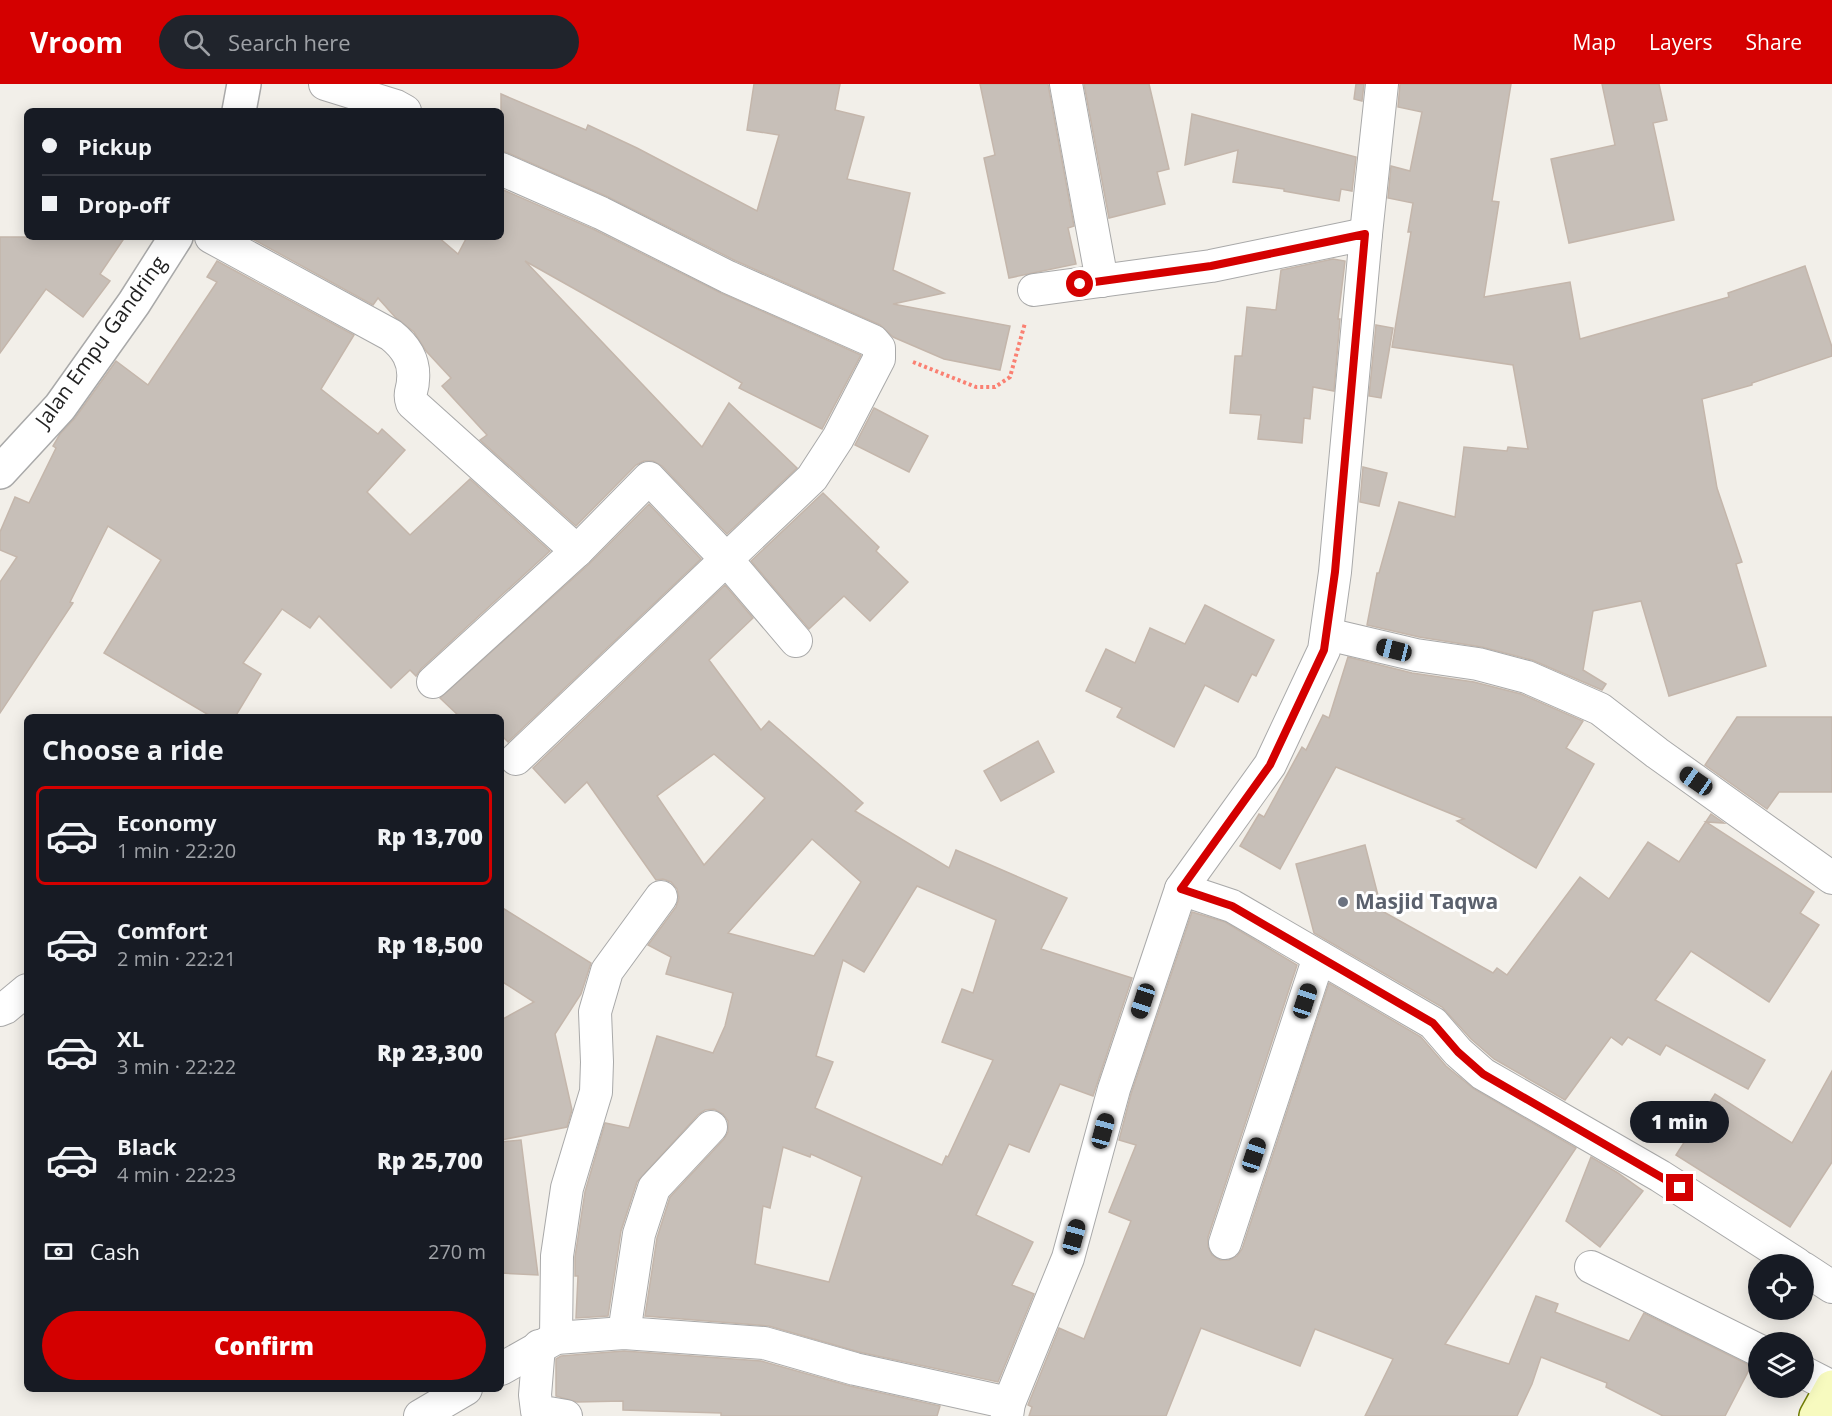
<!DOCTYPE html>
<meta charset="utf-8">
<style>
body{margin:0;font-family:"Open Sans",sans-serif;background:#20242c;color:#f1f3f6;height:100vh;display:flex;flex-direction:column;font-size:22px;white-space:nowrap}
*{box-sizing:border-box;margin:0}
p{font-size:20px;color:#9ea1a6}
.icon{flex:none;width:33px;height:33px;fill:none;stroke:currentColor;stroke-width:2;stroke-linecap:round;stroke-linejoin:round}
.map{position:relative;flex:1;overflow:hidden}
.sheet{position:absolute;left:24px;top:630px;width:480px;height:678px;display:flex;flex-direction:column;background:#171b24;border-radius:9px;box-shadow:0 3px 15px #0003}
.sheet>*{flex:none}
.banner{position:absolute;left:24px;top:24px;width:480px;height:132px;border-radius:9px;box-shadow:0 3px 15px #0003;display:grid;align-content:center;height:132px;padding:0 18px;background:#171b24}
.fabs{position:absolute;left:1748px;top:1170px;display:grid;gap:12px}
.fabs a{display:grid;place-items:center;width:66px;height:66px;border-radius:50%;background:#171b24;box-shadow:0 3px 15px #0003;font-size:30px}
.end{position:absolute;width:27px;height:27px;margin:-14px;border:8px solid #d40000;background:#fff;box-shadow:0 0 0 3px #fff}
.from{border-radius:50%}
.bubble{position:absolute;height:42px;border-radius:21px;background:#171b24;box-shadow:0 3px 15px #0003;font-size:20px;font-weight:800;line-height:42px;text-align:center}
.car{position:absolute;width:18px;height:36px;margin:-18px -9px;border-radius:8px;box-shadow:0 0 4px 2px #0007;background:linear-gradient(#222 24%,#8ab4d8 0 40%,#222 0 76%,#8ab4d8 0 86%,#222 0)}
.banner b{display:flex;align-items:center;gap:21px;height:57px;font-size:22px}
.banner b+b{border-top:2px solid #363941}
.banner i{width:15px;height:15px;background:#f1f3f6}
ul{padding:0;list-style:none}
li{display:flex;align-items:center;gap:18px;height:99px;margin:0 12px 9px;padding:0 6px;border:3px solid transparent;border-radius:9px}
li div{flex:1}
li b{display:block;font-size:22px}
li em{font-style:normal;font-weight:800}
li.current{border-color:#d40000}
li>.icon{width:54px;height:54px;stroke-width:1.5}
h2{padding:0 18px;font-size:27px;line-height:72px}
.pay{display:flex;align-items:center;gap:15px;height:66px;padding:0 18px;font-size:22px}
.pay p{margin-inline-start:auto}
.button{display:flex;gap:12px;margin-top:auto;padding:12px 18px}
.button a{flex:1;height:69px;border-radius:36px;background:#d40000;color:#fff;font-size:24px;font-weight:800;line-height:69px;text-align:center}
header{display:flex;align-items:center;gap:36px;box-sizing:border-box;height:84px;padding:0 30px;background:#d40000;color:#fff}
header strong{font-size:28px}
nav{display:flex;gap:33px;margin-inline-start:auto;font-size:21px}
.search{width:420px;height:54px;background:#20242c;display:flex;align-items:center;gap:15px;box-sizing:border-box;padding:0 21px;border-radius:33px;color:#9ea1a6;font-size:22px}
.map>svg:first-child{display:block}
.building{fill:#c7bfb8;stroke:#c4b6ab;stroke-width:1.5;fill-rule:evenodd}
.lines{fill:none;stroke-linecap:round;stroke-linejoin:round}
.minor-casing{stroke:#a9a9a9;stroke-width:34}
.tertiary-casing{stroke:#a9a9a9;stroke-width:36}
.secondary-casing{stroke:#707d05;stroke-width:36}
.path{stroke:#fa8072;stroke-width:4;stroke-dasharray:3 3;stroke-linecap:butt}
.minor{stroke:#fff;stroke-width:32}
.tertiary{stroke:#fff;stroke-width:33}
.secondary{stroke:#f7fabf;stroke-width:33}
.route{stroke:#d40000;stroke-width:8}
.worship-dot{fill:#6b7280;stroke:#fff;stroke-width:2}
.labels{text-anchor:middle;stroke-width:6;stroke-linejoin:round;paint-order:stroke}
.street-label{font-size:21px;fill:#222;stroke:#fff}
.worship-label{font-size:21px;font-weight:bold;fill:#5b616d;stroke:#fff;text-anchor:start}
</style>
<header>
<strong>Vroom</strong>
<div class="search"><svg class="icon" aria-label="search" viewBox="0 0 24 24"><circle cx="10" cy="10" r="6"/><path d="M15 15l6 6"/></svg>Search here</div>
<nav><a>Map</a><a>Layers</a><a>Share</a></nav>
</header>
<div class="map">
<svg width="1832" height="1332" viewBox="0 0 1832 1332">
<rect width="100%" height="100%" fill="#f2efe9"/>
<g class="building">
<path d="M 754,0 L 840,0 L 835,26 L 864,33 L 847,95 L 910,109 L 893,186 L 944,209 L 893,220 L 1010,242 L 1000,286 L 944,275 L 893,253 L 880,241 L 736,177 L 608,113 L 508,69 L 501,67 L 501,10 L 586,46 L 588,41 L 637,64 L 757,127 L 779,51 L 747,46 Z"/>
<path d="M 980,0 L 1048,0 L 1074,142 L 1068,144 L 1076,180 L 1009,194 L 984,74 L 995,71 Z"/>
<path d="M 1084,0 L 1149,0 L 1169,85 L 1157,88 L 1165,120 L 1109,134 Z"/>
<path d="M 1356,0 L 1364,0 L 1362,17 L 1354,15 Z"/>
<path d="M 1400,0 L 1511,0 L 1492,117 L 1499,118 L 1484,213 L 1570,198 L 1580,255 L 1729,213 L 1728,209 L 1805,182 L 1832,263 L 1832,272 L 1752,299 L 1752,301 L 1702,315 L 1717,404 L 1742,478 L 1736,480 L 1766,582 L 1669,612 L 1641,517 L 1593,527 L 1583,586 L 1606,600 L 1602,606 L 1532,576 L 1482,563 L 1419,553 L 1367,541 L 1377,489 L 1379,489 L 1399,418 L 1455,433 L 1464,363 L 1507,367 L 1508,363 L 1528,365 L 1513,281 L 1392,263 L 1411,148 L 1408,148 L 1413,119 L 1388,114 L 1391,82 L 1410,87 L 1422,28 L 1398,23 Z"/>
<path d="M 1602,0 L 1659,0 L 1667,36 L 1653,39 L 1674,136 L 1569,159 L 1551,75 L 1615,61 Z"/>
<path d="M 1192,30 L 1356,73 L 1352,107 L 1341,105 L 1339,117 L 1284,107 L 1284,105 L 1233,98 L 1238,66 L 1185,81 Z"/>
<path d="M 501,105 L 593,145 L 721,209 L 861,271 L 822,345 L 739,304 L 742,299 L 525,177 L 702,363 L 729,319 L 797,384 L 727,450 L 662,382 L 653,377 L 644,377 L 636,381 L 576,442 L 480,356 L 487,351 L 442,302 L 451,294 L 426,267 L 414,248 L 395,233 L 378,214 L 373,221 L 249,153 L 438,153 L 458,170 L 467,153 L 501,153 Z"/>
<path d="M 0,153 L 125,153 L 100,190 L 110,197 L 83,233 L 46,205 L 0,269 Z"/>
<path d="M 1333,175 L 1345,177 L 1338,235 L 1340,235 L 1334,307 L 1313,303 L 1310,335 L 1304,334 L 1302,359 L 1258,355 L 1261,331 L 1230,329 L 1235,272 L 1242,272 L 1247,223 L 1276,226 L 1281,186 Z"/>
<path d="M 217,177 L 354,251 L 321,305 L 378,350 L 382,345 L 405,366 L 367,408 L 410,451 L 470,395 L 550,467 L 421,585 L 416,592 L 410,586 L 391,604 L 319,532 L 310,544 L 282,525 L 243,579 L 261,590 L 235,633 L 212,633 L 104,569 L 161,476 L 108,442 L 70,518 L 73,519 L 0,629 L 0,498 L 17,473 L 0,466 L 0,448 L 15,413 L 29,419 L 56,364 L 53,362 L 60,350 L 75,334 L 116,277 L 148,301 L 217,198 L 207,193 Z"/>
<path d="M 1376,241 L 1393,244 L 1381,314 L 1369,312 Z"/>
<path d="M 874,324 L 928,352 L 909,388 L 855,361 Z"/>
<path d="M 1363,383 L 1387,389 L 1379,422 L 1360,418 Z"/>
<path d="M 823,409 L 879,463 L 876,467 L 908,498 L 870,537 L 844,512 L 809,545 L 751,477 Z"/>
<path d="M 649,420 L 701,475 L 508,658 L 501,651 L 501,633 L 460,633 L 440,614 L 589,480 Z"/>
<path d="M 725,501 L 753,534 L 709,576 L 761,646 L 769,637 L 863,719 L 855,727 L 949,784 L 956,766 L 1067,814 L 1041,865 L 1132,894 L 1093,1012 L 1060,1000 L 1029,1068 L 1009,1060 L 976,1131 L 1033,1158 L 1012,1201 L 1034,1210 L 998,1298 L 859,1268 L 769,1242 L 645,1232 L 657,1154 L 670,1113 L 724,1055 L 728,1048 L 728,1037 L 723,1030 L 714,1025 L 705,1026 L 698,1031 L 637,1098 L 621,1147 L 608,1232 L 576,1234 L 578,1192 L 575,1192 L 575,1173 L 585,1108 L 605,1039 L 629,1044 L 657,952 L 713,969 L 725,942 L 733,909 L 666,890 L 671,873 L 648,861 L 676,823 L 679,814 L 677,805 L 671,798 L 663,795 L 656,796 L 587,698 L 565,719 L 533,684 ZM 714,670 L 765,714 L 704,781 L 657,712 ZM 812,755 L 861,798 L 814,872 L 728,849 ZM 917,802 L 996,836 L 973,909 L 962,905 L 942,958 L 993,976 L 948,1073 L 946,1072 L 942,1081 L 815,1024 L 833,978 L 816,972 L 843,876 L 864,888 ZM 783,1063 L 810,1073 L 811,1070 L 862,1093 L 829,1198 L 755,1180 L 763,1122 L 770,1124 Z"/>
<path d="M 1205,521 L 1274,556 L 1256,592 L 1252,590 L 1238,618 L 1205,601 L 1174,663 L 1117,633 L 1122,624 L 1086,607 L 1106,565 L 1135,579 L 1150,544 L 1185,560 Z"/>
<path d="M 1348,573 L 1412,589 L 1474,598 L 1521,610 L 1583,637 L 1566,664 L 1594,680 L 1536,784 L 1457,737 L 1464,735 L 1336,683 L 1280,785 L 1240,762 L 1259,730 L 1264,733 L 1302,663 L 1306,666 L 1323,631 L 1329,634 Z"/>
<path d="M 1737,633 L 1832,633 L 1832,708 L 1779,708 L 1767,725 L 1705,681 Z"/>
<path d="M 1038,657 L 1054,688 L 1001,717 L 984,687 Z"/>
<path d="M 1711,730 L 1724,739 L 1706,738 L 1814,808 L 1800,829 L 1819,841 L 1769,918 L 1691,867 L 1655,916 L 1765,976 L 1748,1005 L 1666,961 L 1660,971 L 1628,953 L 1622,961 L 1611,953 L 1565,1016 L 1494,975 L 1471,955 L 1442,923 L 1314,849 L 1296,780 L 1365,761 L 1382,827 L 1493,889 L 1497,884 L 1507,891 L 1580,793 L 1609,815 L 1648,758 L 1679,778 Z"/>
<path d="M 501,823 L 591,879 L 581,910 L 555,950 L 572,1026 L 567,1043 L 501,1056 L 501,936 L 534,918 L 501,897 Z"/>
<path d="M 1192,828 L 1225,838 L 1297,881 L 1208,1153 L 1208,1163 L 1212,1171 L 1220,1176 L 1229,1176 L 1237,1172 L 1242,1165 L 1329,899 L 1421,953 L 1446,982 L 1474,1005 L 1576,1064 L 1445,1260 L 1509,1280 L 1536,1212 L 1558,1220 L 1555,1228 L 1629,1257 L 1644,1229 L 1751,1282 L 1725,1332 L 1663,1332 L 1606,1303 L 1607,1299 L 1541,1273 L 1532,1300 L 1517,1332 L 1365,1332 L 1393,1275 L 1315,1245 L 1300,1282 L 1201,1244 L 1166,1332 L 1029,1332 L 1032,1323 L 1028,1321 L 1059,1244 L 1084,1255 L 1131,1137 L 1109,1128 L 1136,1061 L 1119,1056 L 1131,1010 Z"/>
<path d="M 1832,987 L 1832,1078 L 1790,1143 L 1676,1071 L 1715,1010 L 1792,1059 Z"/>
<path d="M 521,1056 L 538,1191 L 501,1189 L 501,1058 Z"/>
<path d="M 1591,1073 L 1618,1089 L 1643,1107 L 1600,1163 L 1566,1137 Z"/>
<path d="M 624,1267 L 761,1277 L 850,1302 L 940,1322 L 937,1332 L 721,1332 L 721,1329 L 623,1326 L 623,1317 L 577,1318 L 556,1312 L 556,1275 L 561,1272 Z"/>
</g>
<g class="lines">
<g class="minor-casing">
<g id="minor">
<path d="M 325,0 L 396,22 L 405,27"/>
<path d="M 1066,0 L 1102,197"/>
<path d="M 501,85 L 601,129 L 728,193 L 873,257 L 879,264 L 879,275 L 838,354 L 812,394 L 516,675"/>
<path d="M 211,153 L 391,251 C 406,263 415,277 413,296 C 413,307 408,308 412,319 L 577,467"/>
<path d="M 1034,206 L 1211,182 L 1366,150"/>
<path d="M 1327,550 L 1416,571 L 1478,580 L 1527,593 L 1600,625 L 1657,669 L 1832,794"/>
<path d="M 433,598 L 577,467 L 649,394 L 727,476 L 796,557"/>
<path d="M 1181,805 L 1232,822 L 1433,939 L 1458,968 L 1483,990 L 1660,1092 L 1797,1180"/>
<path d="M 0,926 L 5,924 L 27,906"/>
<path d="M 1225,1159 L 1319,873"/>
<path d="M 1591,1183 L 1758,1266"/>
<path d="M 1803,1184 L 1832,1203"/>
<path d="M 624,1249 L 639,1150 L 654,1104 L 711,1043"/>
<path d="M 556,1254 L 557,1172 L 567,1104 L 596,1008 L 597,978 L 595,928 L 607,887 L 661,813"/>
<path d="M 539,1262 L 535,1311 L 537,1327 L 566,1332"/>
<path d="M 501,1285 L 556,1254 L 624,1249 L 764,1259 L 855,1285 L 1009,1319"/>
<path d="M 1803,1288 L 1832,1303"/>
<path d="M 420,1332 L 466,1305"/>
<path d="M 1007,1332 L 1009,1319 L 1068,1174 L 1114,1005 L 1181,805 L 1270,681 L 1324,566 L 1335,488 L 1366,150 L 1382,0"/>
</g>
</g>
<g class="tertiary-casing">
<g id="tertiary">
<path d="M 239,27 L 244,0"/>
<path d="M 0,388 L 60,323 L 134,219 L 176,153"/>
</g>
</g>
<g class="secondary-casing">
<path id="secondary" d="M 1816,1332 L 1832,1303"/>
</g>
<path class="path" d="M 913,278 L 976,303 L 995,303 L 1010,293 L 1025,239"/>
<use href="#minor" class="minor"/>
<use href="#tertiary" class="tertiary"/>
<use href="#secondary" class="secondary"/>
</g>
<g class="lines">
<path class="route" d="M 1080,200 L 1211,182 L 1365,150 L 1335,488 L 1324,566 L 1270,681 L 1181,805 L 1232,822 L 1433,939 L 1458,968 L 1483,990 L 1680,1104"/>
</g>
<circle class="worship-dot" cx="1343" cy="818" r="6"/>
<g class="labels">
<g class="street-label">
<text transform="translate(101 258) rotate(-54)" y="7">Jalan Empu Gandring</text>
</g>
<g class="worship-label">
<text x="1355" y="825">Masjid Taqwa</text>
</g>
</g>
</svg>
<div class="fabs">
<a><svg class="icon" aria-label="locate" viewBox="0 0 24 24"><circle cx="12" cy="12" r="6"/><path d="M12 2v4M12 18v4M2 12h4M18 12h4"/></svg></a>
<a><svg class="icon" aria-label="layers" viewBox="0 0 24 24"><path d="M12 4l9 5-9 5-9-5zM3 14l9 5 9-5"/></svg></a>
</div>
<i class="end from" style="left:1080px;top:200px"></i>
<i class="end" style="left:1680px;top:1104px"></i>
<div class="bubble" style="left:1630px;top:1017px;width:99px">1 min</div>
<i class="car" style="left:1394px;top:566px;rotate:284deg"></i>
<i class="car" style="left:1696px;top:697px;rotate:305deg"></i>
<i class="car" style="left:1143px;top:917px;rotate:198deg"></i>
<i class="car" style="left:1305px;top:917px;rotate:18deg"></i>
<i class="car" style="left:1103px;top:1047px;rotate:15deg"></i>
<i class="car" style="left:1254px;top:1071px;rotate:18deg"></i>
<i class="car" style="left:1074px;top:1153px;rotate:15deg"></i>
<div class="banner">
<b><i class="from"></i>Pickup</b>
<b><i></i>Drop-off</b>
</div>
<section class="sheet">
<h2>Choose a ride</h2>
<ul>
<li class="current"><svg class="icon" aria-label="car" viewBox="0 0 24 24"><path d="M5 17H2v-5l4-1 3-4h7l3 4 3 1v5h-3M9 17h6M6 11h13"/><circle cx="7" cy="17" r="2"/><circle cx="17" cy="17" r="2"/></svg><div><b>Economy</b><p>1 min · 22:20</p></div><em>Rp 13,700</em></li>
<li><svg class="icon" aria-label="car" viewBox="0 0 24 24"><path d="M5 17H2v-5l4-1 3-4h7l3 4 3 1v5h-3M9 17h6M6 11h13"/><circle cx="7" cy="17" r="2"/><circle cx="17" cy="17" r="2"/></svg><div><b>Comfort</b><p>2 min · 22:21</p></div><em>Rp 18,500</em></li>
<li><svg class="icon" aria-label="car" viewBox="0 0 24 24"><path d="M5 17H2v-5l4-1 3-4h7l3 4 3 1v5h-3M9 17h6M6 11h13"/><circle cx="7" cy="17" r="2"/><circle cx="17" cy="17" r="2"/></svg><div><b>XL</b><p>3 min · 22:22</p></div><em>Rp 23,300</em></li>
<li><svg class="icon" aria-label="car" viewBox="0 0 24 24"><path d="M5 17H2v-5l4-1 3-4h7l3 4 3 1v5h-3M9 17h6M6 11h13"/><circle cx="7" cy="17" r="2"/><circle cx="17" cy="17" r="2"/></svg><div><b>Black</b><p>4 min · 22:23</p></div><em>Rp 25,700</em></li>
</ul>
<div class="pay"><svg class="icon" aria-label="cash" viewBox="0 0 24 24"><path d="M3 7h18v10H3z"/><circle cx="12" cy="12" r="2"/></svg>Cash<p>270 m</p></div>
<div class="button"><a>Confirm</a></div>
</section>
</div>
